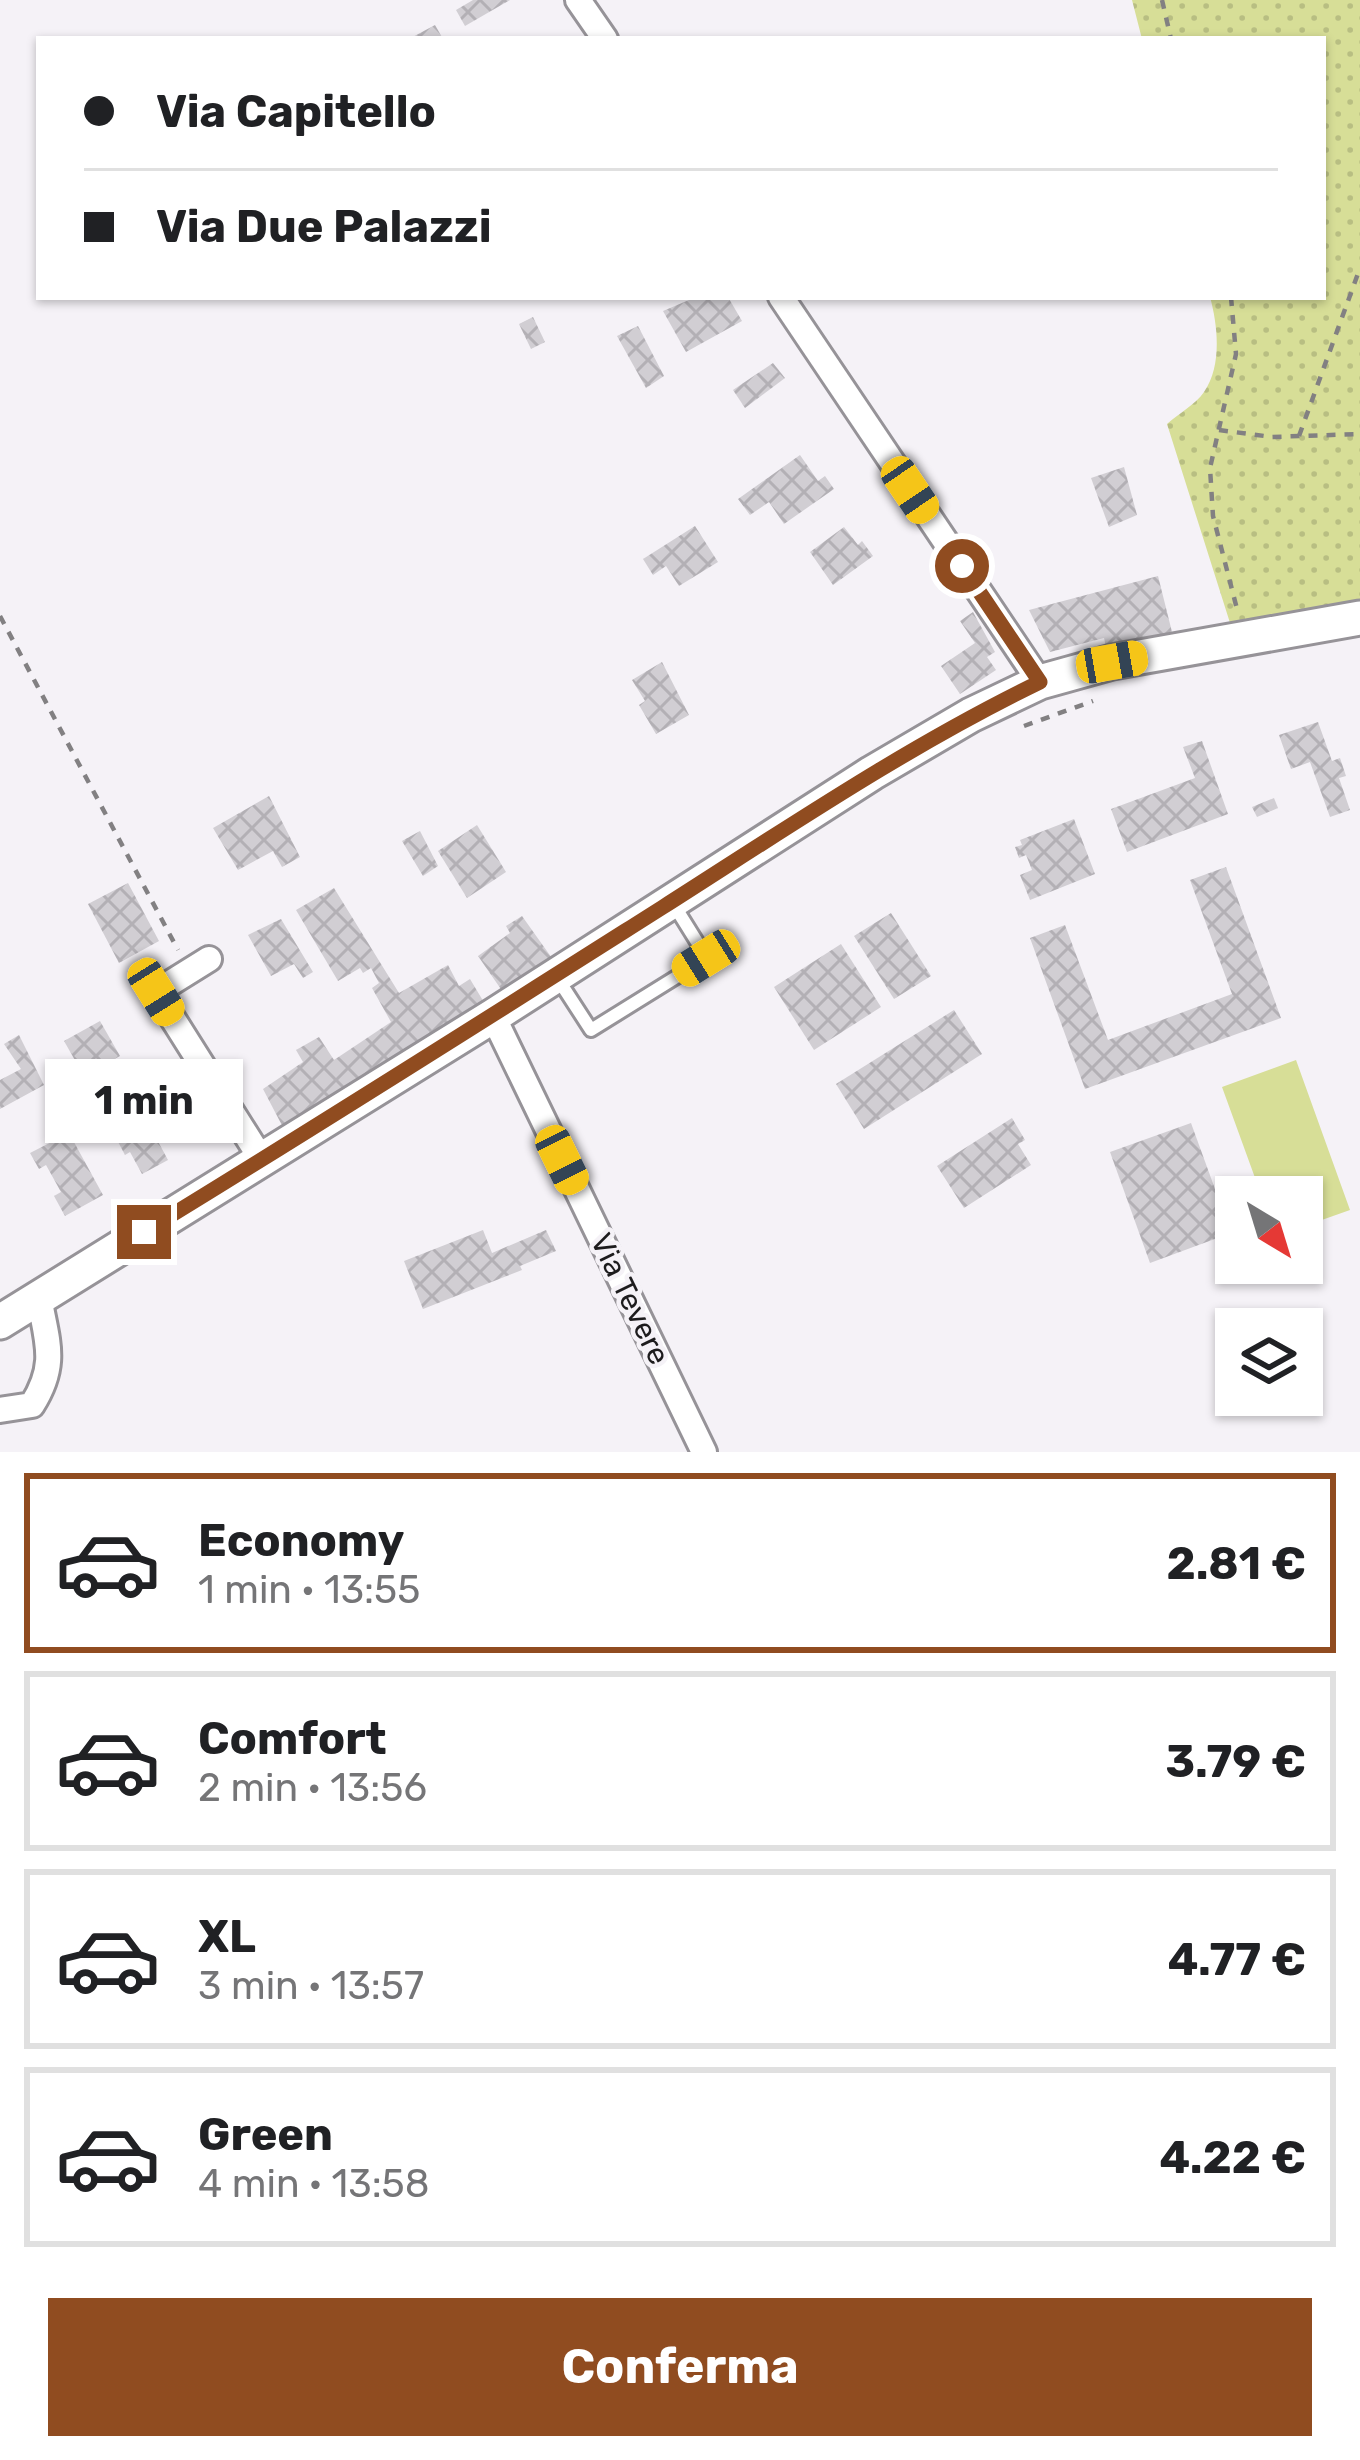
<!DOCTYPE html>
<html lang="it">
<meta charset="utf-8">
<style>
body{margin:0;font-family:Rubik,sans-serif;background:#f2f2f2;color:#202124;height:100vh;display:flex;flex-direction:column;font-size:45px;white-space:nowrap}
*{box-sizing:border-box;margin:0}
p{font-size:39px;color:#757577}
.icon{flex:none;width:66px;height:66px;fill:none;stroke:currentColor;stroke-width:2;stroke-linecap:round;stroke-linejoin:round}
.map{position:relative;height:1452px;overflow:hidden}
.panel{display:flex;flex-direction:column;background:#fff;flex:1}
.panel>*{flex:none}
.guide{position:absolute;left:36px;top:36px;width:1290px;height:264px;border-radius:0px;box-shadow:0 3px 9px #0004;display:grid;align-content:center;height:264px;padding:0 48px;background:#fff}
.needle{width:78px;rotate:142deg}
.tools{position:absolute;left:1215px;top:1176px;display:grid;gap:24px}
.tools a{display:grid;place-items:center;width:108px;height:108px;border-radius:0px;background:#fff;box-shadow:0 3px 9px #0004;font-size:60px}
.end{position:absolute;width:54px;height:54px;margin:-27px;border:15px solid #904c20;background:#fff;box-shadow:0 0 0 6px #fff}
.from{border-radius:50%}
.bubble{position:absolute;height:84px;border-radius:0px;background:#fff;box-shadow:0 3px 9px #0004;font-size:39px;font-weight:700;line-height:84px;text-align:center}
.car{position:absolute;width:36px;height:72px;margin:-36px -18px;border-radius:15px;box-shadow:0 0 9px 3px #0007;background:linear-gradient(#f5c518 24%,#345 0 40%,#f5c518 0 76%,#345 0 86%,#f5c518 0)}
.guide b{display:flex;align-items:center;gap:42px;height:114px;font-size:45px}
.guide b+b{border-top:3px solid #e0e0e0}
.guide i{width:30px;height:30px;background:#202124}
ul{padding:21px 0 0;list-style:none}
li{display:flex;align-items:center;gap:36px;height:180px;margin:0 24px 18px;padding:0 24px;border:6px solid #e0e0e0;border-radius:0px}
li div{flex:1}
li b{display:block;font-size:45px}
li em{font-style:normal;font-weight:700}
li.active{border-color:#904c20}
li>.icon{width:108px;height:108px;stroke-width:1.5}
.cta{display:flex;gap:24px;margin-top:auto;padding:24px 48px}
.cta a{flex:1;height:138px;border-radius:0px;background:#904c20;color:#fff;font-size:48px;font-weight:700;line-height:138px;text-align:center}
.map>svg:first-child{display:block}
.grass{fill:#d7de97}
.park{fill:url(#park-dots)}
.building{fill:url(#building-cross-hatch)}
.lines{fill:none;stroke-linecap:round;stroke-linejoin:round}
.lane-casing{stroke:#969398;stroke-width:18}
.street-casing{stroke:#969398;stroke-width:30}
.secondary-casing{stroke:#969398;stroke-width:39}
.path{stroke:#828082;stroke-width:4.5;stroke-dasharray:9 9;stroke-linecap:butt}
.lane{stroke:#fff;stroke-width:12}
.street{stroke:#fff;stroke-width:24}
.secondary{stroke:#fff;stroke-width:33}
.route{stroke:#904c20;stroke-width:15}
.labels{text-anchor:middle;stroke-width:9;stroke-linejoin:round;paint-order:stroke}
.street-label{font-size:30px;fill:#1d1c1d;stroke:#f5f2f7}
</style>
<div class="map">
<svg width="1360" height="1452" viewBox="0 0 1360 1452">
<defs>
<pattern id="park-dots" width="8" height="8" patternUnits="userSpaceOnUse" patternTransform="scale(3)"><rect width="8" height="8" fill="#d7de97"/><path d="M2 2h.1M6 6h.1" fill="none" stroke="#b8be82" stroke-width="1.8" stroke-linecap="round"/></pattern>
<pattern id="building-cross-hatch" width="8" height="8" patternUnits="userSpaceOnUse" patternTransform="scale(3)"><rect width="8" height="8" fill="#d1ced3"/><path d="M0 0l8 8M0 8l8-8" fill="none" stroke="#b3b0b5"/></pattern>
</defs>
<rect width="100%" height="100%" fill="#f5f2f7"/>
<path class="grass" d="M 1296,1060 L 1350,1210 L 1302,1227 L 1302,1197 L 1262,1197 L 1222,1087 Z"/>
<path class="park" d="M 1132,0 L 1360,0 L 1360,602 L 1231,626 L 1167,424 C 1178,414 1196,404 1204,392 C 1222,366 1218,326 1210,297 L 1323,297 L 1323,39 L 1142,39 Z"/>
<g class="building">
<path d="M 473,0 L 510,0 L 465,26 L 456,10 Z"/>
<path d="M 435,25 L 443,39 L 409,39 Z"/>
<path d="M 696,297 L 728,297 L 742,321 L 686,352 L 663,311 Z"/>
<path d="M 533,317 L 545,342 L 531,349 L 519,324 Z"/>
<path d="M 638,326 L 664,376 L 646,388 L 617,336 Z"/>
<path d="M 773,363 L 785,378 L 745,408 L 733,390 Z"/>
<path d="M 800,455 L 818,481 L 825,476 L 834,489 L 784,524 L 769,502 L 750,515 L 738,499 Z"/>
<path d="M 1124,467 L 1137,515 L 1109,527 L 1091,478 Z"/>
<path d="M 695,526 L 718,562 L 679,586 L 666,566 L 653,575 L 643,559 Z"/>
<path d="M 844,527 L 858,545 L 862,541 L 873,556 L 833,585 L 810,552 Z"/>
<path d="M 1158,576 L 1172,632 L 1106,647 L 1104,638 L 1050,652 L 1029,610 Z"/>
<path d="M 973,612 L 995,652 L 987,657 L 996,670 L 960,694 L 941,666 L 975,643 L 960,621 Z"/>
<path d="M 662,662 L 689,715 L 656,734 L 639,705 L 645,701 L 632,680 Z"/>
<path d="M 1318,722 L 1332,761 L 1340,758 L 1346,776 L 1339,778 L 1350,810 L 1330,817 L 1310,762 L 1291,769 L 1279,735 Z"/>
<path d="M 1202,741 L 1228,814 L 1127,852 L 1111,809 L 1195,778 L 1183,747 Z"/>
<path d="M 269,796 L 300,857 L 282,867 L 273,851 L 238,870 L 213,828 Z"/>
<path d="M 1274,798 L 1278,808 L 1257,817 L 1252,807 Z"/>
<path d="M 1074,819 L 1095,874 L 1030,900 L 1020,875 L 1032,870 L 1026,855 L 1019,858 L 1015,847 L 1022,845 L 1020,840 Z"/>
<path d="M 477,825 L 506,872 L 467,898 L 438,851 Z"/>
<path d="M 420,831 L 438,866 L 423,876 L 402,841 Z"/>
<path d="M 1226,867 L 1281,1018 L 1085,1089 L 1030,938 L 1065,925 L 1108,1040 L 1232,994 L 1190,880 Z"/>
<path d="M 128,883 L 159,941 L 119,963 L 88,904 Z"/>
<path d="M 334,888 L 399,993 L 448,965 L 459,986 L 470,979 L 485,1004 L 407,1049 L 286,1133 L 263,1089 L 303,1062 L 296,1050 L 319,1037 L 334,1060 L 391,1022 L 372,988 L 379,983 L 371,968 L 363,973 L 360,968 L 338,981 L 296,910 Z"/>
<path d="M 891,913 L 931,976 L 894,999 L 854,936 Z"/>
<path d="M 522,916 L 554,961 L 505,995 L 478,956 L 510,933 L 506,926 Z"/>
<path d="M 281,919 L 313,972 L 303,978 L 294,964 L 271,976 L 248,935 Z"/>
<path d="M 841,944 L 881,1007 L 814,1050 L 774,987 Z"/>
<path d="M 954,1010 L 982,1054 L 864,1129 L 836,1084 Z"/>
<path d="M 100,1021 L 120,1056 L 84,1076 L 64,1041 Z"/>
<path d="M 19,1035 L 44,1085 L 0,1109 L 0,1080 L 21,1069 L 4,1044 Z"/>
<path d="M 141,1067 L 163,1107 L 144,1118 L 122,1078 Z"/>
<path d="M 1012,1118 L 1025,1140 L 1018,1144 L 1031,1165 L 964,1208 L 937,1166 Z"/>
<path d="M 147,1121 L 168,1160 L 142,1174 L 130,1152 L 125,1155 L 116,1138 Z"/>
<path d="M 1191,1123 L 1231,1233 L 1150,1263 L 1110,1152 Z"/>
<path d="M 69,1133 L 103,1195 L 65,1216 L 54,1196 L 61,1192 L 46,1165 L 39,1169 L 30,1153 Z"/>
<path d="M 483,1230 L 492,1253 L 546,1230 L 556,1251 L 520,1266 L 522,1270 L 423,1309 L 404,1261 Z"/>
</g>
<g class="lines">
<g class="lane-casing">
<path id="lane" d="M 556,976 L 591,1030 L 707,958 L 674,905"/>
</g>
<g class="street-casing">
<g id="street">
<path d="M 578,0 L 605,39"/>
<path d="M 781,297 L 1040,682"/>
<path d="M 209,959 L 156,992 L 262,1160"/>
<path d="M 493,1016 L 704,1452"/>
<path d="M 0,1410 L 32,1405 C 58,1364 47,1342 39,1297"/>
</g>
</g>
<g class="secondary-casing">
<path id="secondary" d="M 0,1322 L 493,1016 L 872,773 L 971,715 L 1040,682 L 1112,662 L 1360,618"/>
</g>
<g class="path">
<path d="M 1162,0 L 1171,39"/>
<path d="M 1231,297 L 1236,354 L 1210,468 L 1213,516 L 1237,609"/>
<path d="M 1219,430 L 1272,437 L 1360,434"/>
<path d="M 1299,436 L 1360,268"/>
<path d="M 0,616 L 178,950"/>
<path d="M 1024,726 L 1093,701"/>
</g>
<use href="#lane" class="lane"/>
<use href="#street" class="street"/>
<use href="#secondary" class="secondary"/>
</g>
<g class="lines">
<path class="route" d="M 144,1232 C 318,1126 491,1016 663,907 C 787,828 908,746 1040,682 L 962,566"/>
</g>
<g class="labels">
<g class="street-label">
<text transform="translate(630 1299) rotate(64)" y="10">Via Tevere</text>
</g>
</g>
</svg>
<div class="tools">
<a><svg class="needle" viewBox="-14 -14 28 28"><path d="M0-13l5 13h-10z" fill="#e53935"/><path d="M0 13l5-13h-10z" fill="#757577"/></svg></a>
<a><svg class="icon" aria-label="layers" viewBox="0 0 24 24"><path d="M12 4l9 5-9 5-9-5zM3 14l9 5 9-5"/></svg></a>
</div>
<i class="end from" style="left:962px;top:566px"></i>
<i class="end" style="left:144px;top:1232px"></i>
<div class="bubble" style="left:45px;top:1059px;width:198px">1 min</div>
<i class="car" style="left:910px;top:490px;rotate:146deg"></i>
<i class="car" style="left:1112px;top:662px;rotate:80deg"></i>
<i class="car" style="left:706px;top:958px;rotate:238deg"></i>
<i class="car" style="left:156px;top:992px;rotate:148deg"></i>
<i class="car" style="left:562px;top:1160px;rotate:154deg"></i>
<div class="guide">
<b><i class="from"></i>Via Capitello</b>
<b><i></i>Via Due Palazzi</b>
</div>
</div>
<section class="panel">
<ul>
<li class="active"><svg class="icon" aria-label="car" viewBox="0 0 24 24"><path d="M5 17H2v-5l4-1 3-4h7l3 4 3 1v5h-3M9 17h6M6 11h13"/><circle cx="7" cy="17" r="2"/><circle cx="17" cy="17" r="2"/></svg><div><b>Economy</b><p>1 min · 13:55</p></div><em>2.81 €</em></li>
<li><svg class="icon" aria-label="car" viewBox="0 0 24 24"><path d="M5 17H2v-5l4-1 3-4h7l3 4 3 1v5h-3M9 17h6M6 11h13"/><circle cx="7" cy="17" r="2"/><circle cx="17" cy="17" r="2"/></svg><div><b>Comfort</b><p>2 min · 13:56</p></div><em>3.79 €</em></li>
<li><svg class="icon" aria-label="car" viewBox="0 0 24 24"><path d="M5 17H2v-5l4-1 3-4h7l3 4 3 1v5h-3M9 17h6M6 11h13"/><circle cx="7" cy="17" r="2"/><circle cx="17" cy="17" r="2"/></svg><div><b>XL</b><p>3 min · 13:57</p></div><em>4.77 €</em></li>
<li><svg class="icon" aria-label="car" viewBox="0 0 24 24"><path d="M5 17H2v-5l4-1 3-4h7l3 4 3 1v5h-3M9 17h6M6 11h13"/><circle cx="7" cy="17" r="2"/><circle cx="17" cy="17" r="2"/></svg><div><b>Green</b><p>4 min · 13:58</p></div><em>4.22 €</em></li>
</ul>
<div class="cta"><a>Conferma</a></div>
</section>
